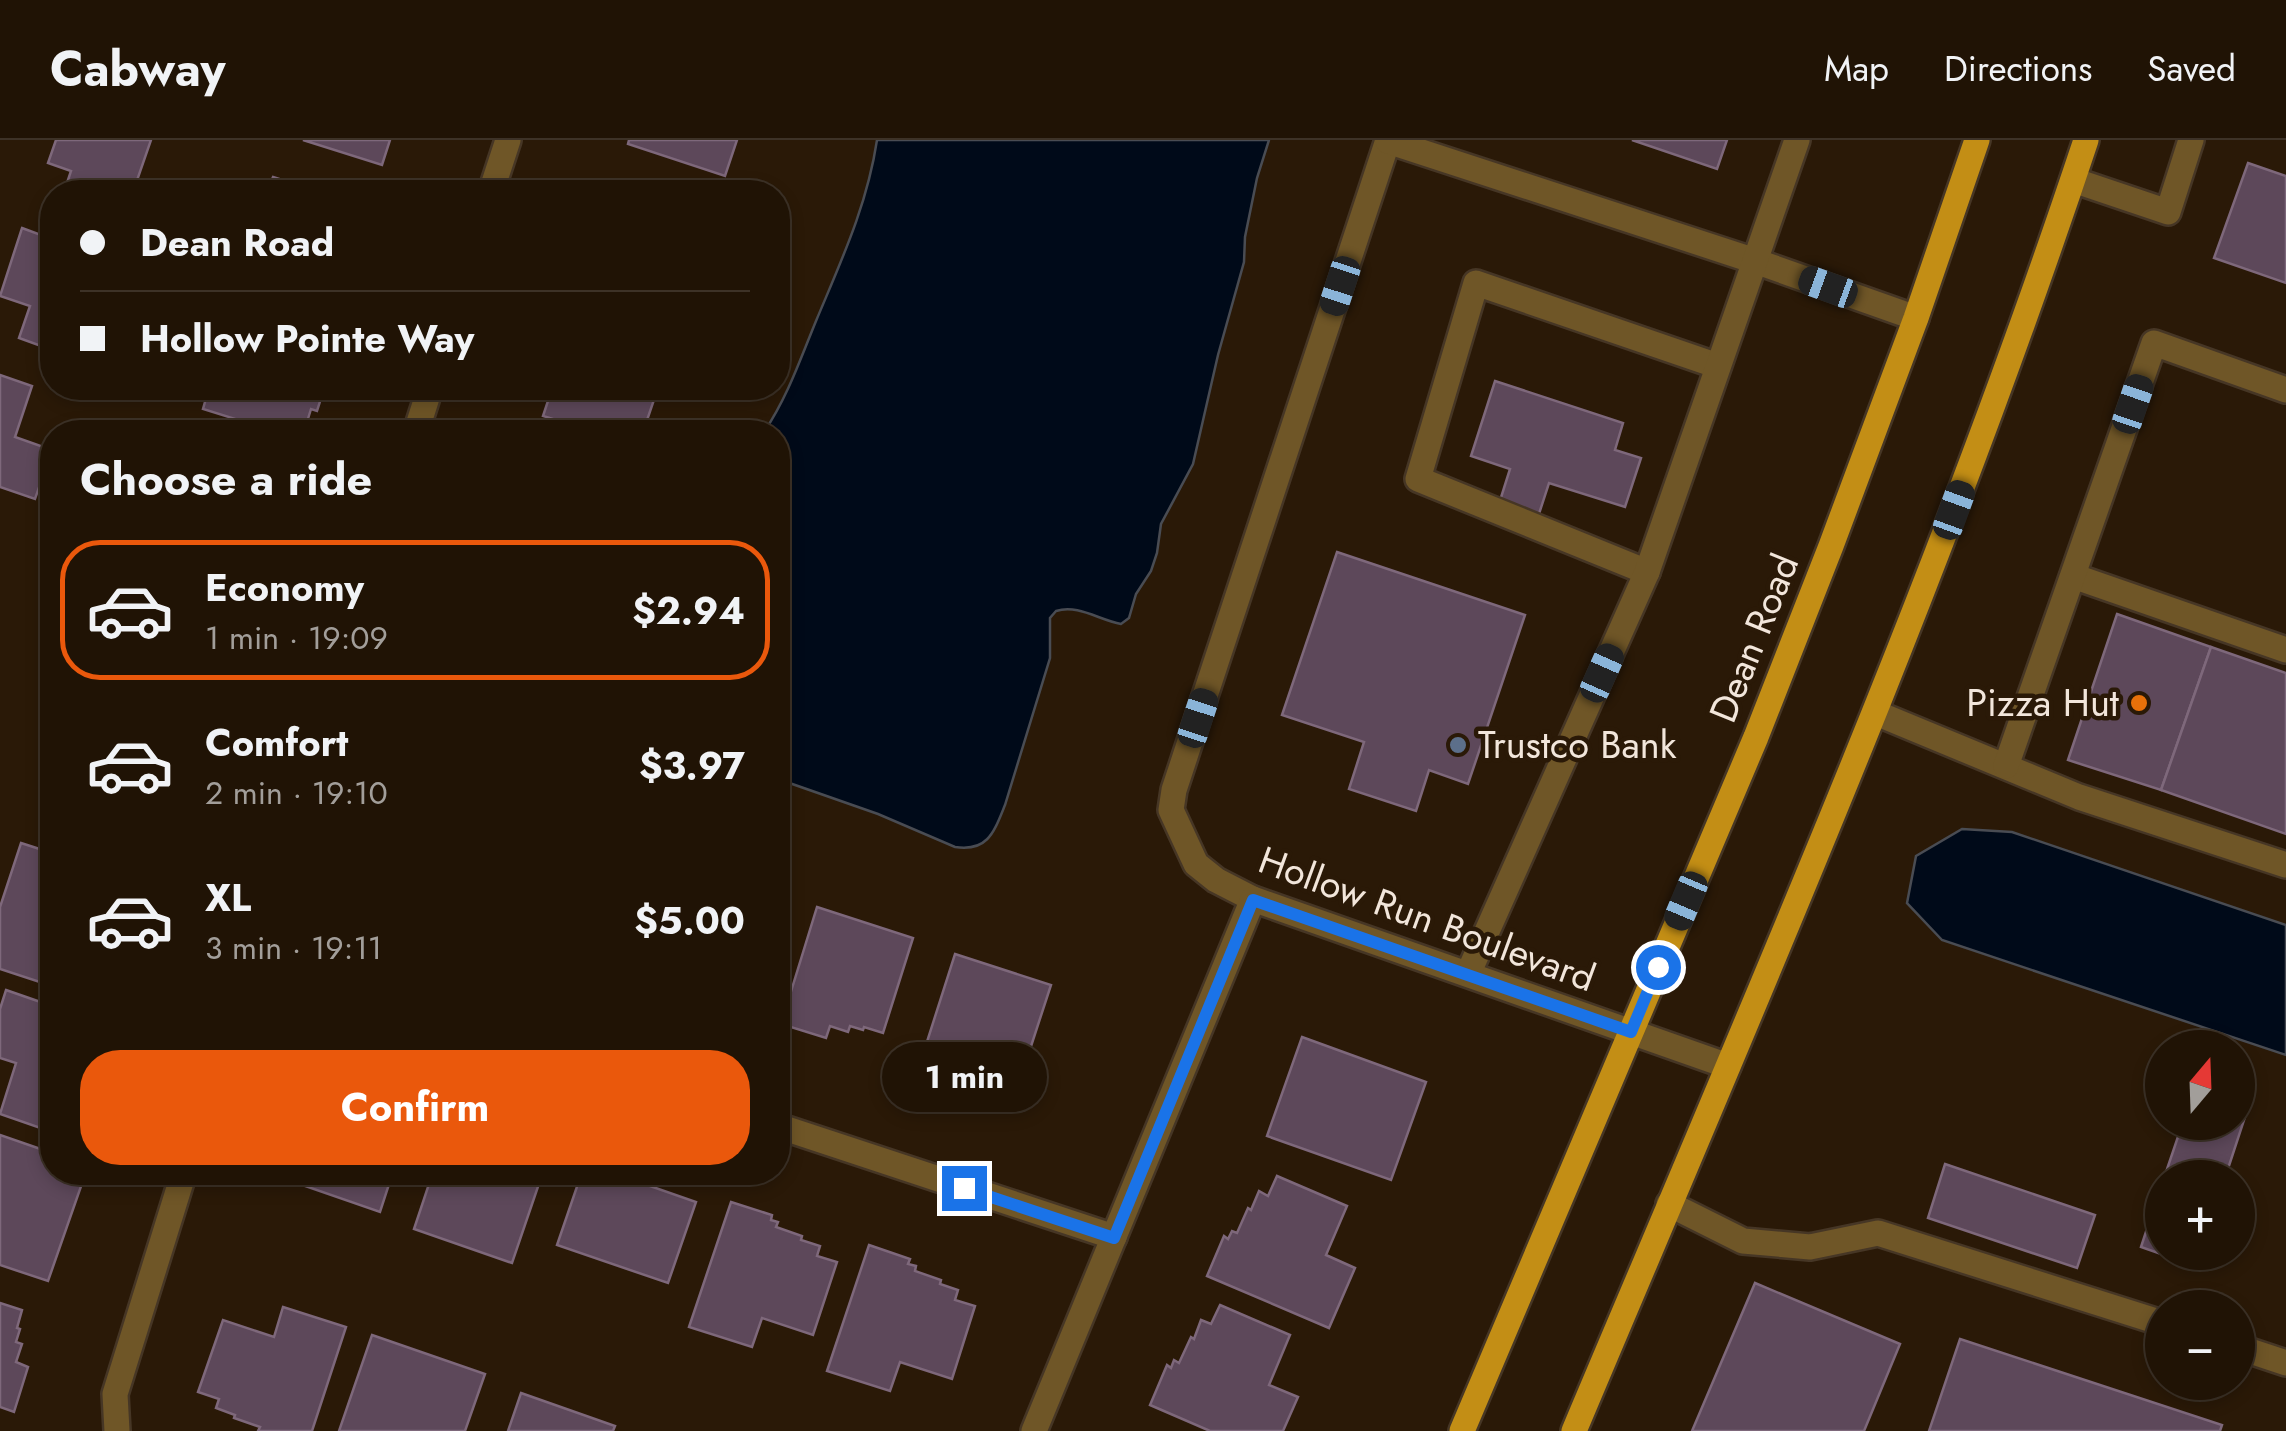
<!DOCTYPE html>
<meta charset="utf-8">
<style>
body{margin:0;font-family:Jost,sans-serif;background:#281c0f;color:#f1f3f6;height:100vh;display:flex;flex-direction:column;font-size:38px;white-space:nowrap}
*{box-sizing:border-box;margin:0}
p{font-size:32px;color:#a29e9a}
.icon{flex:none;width:55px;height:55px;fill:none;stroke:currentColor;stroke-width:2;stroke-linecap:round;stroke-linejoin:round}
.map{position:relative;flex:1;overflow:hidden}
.details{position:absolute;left:40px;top:280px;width:750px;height:765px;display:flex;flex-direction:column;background:#201305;border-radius:40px;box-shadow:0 5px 15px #0003,0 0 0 2px #3d3227}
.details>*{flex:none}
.top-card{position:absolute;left:40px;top:40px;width:750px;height:220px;border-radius:40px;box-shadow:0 5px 15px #0003,0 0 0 2px #3d3227;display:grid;align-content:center;height:220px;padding:0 40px;background:#201305}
.needle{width:65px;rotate:19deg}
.controls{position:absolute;left:2145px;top:890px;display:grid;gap:20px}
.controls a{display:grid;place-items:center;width:110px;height:110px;border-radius:50%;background:#201305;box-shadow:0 5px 15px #0003,0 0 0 2px #3d3227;font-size:50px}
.end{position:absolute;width:45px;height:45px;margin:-22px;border:12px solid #1a73e8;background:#fff;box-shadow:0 0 0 5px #fff}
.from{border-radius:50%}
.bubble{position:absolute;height:70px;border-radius:35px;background:#201305;box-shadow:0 5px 15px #0003,0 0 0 2px #3d3227;font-size:32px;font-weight:700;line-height:70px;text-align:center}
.car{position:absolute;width:30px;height:60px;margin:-30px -15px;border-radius:12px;box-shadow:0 0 8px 2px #0007;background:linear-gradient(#222 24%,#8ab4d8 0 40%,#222 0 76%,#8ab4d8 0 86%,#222 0)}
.top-card b{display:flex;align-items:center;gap:35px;height:95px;font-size:38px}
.top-card b+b{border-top:2px solid #3d3227}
.top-card i{width:25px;height:25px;background:#f1f3f6}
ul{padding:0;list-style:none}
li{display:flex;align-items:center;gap:30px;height:140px;margin:0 20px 15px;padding:0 20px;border:5px solid transparent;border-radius:40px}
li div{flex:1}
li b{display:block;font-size:38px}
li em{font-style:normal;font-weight:700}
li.on{border-color:#ea580c}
li>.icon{width:90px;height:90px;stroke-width:1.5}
h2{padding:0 40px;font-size:45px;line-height:120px}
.button{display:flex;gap:20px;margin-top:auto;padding:20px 40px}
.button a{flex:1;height:115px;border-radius:40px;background:#ea580c;color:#fff;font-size:40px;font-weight:700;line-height:115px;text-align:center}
header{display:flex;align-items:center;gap:60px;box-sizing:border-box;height:140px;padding:0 50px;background:#201305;border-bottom:2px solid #3d3227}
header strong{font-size:48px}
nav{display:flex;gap:55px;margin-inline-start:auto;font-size:35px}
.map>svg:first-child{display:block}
.water{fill:#000a19;stroke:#494c53;stroke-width:2.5}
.building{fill:#5d485a;stroke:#7e687b;stroke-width:2.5}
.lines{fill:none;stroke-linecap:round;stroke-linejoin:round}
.minor-casing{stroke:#463625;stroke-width:30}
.major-casing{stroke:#463625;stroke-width:30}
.minor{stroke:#6f5627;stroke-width:25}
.major{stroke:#c38e15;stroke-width:25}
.route{stroke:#1a73e8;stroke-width:12}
.food-dot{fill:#e8710a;stroke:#2a1907;stroke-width:4}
.service-dot{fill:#5c6f8a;stroke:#2a1907;stroke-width:4}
.labels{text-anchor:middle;stroke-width:9;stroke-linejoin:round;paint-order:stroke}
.street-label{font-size:38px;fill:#f2e6db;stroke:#2a1907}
.poi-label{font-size:38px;fill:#f2e6db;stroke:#2a1907;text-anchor:end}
</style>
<header>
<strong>Cabway</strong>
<nav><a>Map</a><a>Directions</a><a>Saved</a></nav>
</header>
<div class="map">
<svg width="2286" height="1291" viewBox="0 0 2286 1291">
<rect width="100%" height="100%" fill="#2a1907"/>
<g class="water">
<path d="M 877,0 L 1269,0 L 1257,38 L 1245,97 L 1244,122 L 1218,215 L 1193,324 L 1161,384 L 1157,413 L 1151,431 L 1136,454 L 1129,478 L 1121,484 C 1099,480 1078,464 1056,471 L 1050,478 L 1050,518 L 1005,665 C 994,692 988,712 955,707 L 878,674 L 778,639 L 778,292 L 764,292 C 787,258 800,220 816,181 C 841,121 867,66 877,0 Z"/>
<path d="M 1962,689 L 2012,692 L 2286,785 L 2286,915 L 1942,800 L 1907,763 L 1916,716 Z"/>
</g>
<g class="building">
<path d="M 56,0 L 151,0 L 133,52 L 64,52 L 71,31 L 48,23 Z"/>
<path d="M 303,0 L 390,0 L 382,25 Z"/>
<path d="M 629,0 L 737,0 L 725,36 L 628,4 Z"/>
<path d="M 1632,0 L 1727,0 L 1717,29 Z"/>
<path d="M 2248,23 L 2286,36 L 2286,143 L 2214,118 Z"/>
<path d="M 273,37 L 320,52 L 267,52 Z"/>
<path d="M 22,88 L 52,99 L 52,210 L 19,198 L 30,166 L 0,156 Z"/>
<path d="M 0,235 L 32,246 L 15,297 L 52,310 L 35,359 L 0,347 Z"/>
<path d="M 1495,241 L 1623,283 L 1615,310 L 1641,318 L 1625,367 L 1549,343 L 1537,380 L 1498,367 L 1510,329 L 1471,316 Z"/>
<path d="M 209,248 L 338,248 L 336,256 L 323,252 L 317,271 L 311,269 L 307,282 L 304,281 L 300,292 L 277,292 L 203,269 Z"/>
<path d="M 549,248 L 658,248 L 643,292 L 595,292 L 543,276 L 549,258 L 546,256 Z"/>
<path d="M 1337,412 L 1525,475 L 1468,644 L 1429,630 L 1416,671 L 1349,649 L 1364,602 L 1282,575 Z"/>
<path d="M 2117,474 L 2211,507 L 2161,650 L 2068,620 Z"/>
<path d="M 2211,507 L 2286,533 L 2286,694 L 2161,650 Z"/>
<path d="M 21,703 L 52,713 L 52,846 L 0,829 L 0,767 Z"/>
<path d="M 817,767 L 913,798 L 883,893 L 864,887 L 863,890 L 850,886 L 848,892 L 830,886 L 826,898 L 781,884 Z"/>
<path d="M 955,814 L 1051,845 L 1020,940 L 1002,933 L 1001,937 L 988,933 L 986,938 L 967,932 L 963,945 L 918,930 Z"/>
<path d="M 6,850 L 52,866 L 52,992 L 0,974 L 16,923 L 0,918 L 0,869 Z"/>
<path d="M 1302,897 L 1426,942 L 1391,1040 L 1267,996 Z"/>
<path d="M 2238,974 L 2245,977 L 2225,1038 L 2164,1038 L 2183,982 L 2238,982 Z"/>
<path d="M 0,995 L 52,1013 L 52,1032 L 86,1032 L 48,1141 L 0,1125 Z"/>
<path d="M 1945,1024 L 2095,1075 L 2077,1128 L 1928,1078 Z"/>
<path d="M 284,1032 L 393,1032 L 380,1072 L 282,1038 Z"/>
<path d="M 433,1032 L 543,1032 L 512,1123 L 414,1089 Z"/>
<path d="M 582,1032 L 610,1032 L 696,1062 L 668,1143 L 557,1105 Z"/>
<path d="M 1277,1036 L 1347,1066 L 1326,1115 L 1355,1128 L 1329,1188 L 1207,1136 L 1224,1096 L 1228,1099 L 1232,1091 L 1237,1093 L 1248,1068 L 1251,1070 L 1259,1051 L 1268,1056 Z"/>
<path d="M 2162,1043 L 2162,1112 L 2200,1112 L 2195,1126 L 2141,1107 Z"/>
<path d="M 731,1062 L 772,1075 L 771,1080 L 778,1082 L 776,1087 L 802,1096 L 801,1100 L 820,1106 L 817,1116 L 837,1122 L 813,1195 L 762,1178 L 752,1207 L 689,1187 Z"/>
<path d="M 869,1105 L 910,1119 L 908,1124 L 916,1126 L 915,1131 L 941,1140 L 940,1144 L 958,1150 L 955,1160 L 975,1166 L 952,1239 L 900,1222 L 890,1251 L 827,1231 Z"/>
<path d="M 1755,1143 L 1900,1204 L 1864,1291 L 1692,1291 Z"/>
<path d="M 0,1163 L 22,1170 L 17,1188 L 20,1189 L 16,1202 L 22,1204 L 16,1222 L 28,1227 L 14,1272 L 0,1267 Z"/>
<path d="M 1220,1165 L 1290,1195 L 1269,1245 L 1298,1257 L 1283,1291 L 1210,1291 L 1150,1265 L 1167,1225 L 1171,1228 L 1174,1220 L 1179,1223 L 1191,1197 L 1194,1199 L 1201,1180 L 1211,1184 Z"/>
<path d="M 283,1167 L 346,1187 L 312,1291 L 258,1291 L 260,1287 L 234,1278 L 235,1275 L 216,1268 L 219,1259 L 198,1252 L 223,1180 L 274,1197 Z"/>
<path d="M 372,1195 L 485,1234 L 465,1291 L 339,1291 Z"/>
<path d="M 1960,1199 L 2222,1285 L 2220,1291 L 1929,1291 Z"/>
<path d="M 521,1253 L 615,1286 L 613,1291 L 508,1291 Z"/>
</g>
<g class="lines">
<g class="minor-casing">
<g id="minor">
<path d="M 1388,0 L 1174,650 L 1171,670 L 1196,724 L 1216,740 L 1253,759 L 1728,926"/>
<path d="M 1388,1 L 1755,121 L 1916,178"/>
<path d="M 2073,40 L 2168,72 L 2191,0"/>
<path d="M 491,52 L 508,0"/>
<path d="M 416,292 L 430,248"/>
<path d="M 1647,432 L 1418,339 L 1476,143 L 1718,226"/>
<path d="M 2073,436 L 2286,510"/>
<path d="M 1876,573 L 2079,657 L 2286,725"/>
<path d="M 2006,626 L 2154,203 L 2286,250"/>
<path d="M 1468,834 L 1647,432 L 1797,0"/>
<path d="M 778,986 L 1114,1097"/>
<path d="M 1669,1064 L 1743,1101 L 1810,1107 L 1878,1093 L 2162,1183"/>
<path d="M 2238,1207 L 2286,1223"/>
<path d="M 117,1291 L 115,1254 L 184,1032"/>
<path d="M 1034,1291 L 1253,759"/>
</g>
</g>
<g class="major-casing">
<g id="major">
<path d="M 1462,1291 L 1756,597 L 1831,406 L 1916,178 L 1977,0"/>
<path d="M 1574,1291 C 1754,864 1940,440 2086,0"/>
</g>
</g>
<use href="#minor" class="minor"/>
<use href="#major" class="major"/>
</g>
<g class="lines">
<path class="route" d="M 964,1048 L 1114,1098 L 1253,760 L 1631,892 L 1658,827"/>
</g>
<circle class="food-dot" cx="2139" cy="563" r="10"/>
<circle class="service-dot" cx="1458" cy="605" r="10"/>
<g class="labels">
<g class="street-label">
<text transform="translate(1754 498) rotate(-68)" y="13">Dean Road</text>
<text transform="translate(1427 779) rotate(20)" y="13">Hollow Run Boulevard</text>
</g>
<g class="poi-label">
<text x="2119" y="576">Pizza Hut</text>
<text x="1478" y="618" text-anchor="start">Trustco Bank</text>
</g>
</g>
</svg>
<div class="controls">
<a><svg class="needle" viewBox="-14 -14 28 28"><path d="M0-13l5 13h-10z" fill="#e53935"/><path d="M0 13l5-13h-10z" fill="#a29e9a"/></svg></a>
<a>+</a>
<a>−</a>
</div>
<i class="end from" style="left:1658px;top:827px"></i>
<i class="end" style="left:964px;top:1048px"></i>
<div class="bubble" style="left:882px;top:902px;width:165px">1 min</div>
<i class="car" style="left:1340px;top:146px;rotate:198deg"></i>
<i class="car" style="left:1828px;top:147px;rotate:290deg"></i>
<i class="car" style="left:2133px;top:264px;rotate:19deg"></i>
<i class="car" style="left:1954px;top:370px;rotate:20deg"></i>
<i class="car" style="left:1602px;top:533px;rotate:24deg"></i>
<i class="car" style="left:1198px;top:578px;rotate:18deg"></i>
<i class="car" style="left:1686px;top:761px;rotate:203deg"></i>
<div class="top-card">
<b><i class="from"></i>Dean Road</b>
<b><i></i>Hollow Pointe Way</b>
</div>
<section class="details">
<h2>Choose a ride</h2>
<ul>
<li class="on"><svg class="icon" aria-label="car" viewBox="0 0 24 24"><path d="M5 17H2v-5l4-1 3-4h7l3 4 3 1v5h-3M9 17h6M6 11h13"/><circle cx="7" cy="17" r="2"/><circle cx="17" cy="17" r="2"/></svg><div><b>Economy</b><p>1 min · 19:09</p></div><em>$2.94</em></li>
<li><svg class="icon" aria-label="car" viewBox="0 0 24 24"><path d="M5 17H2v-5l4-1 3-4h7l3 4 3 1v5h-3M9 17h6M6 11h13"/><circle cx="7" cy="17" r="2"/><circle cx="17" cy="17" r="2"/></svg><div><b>Comfort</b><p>2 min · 19:10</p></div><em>$3.97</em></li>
<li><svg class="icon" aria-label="car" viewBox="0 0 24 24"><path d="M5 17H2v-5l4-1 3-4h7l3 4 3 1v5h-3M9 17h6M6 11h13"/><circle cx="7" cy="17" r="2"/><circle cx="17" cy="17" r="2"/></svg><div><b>XL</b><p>3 min · 19:11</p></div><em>$5.00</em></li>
</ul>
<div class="button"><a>Confirm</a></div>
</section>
</div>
